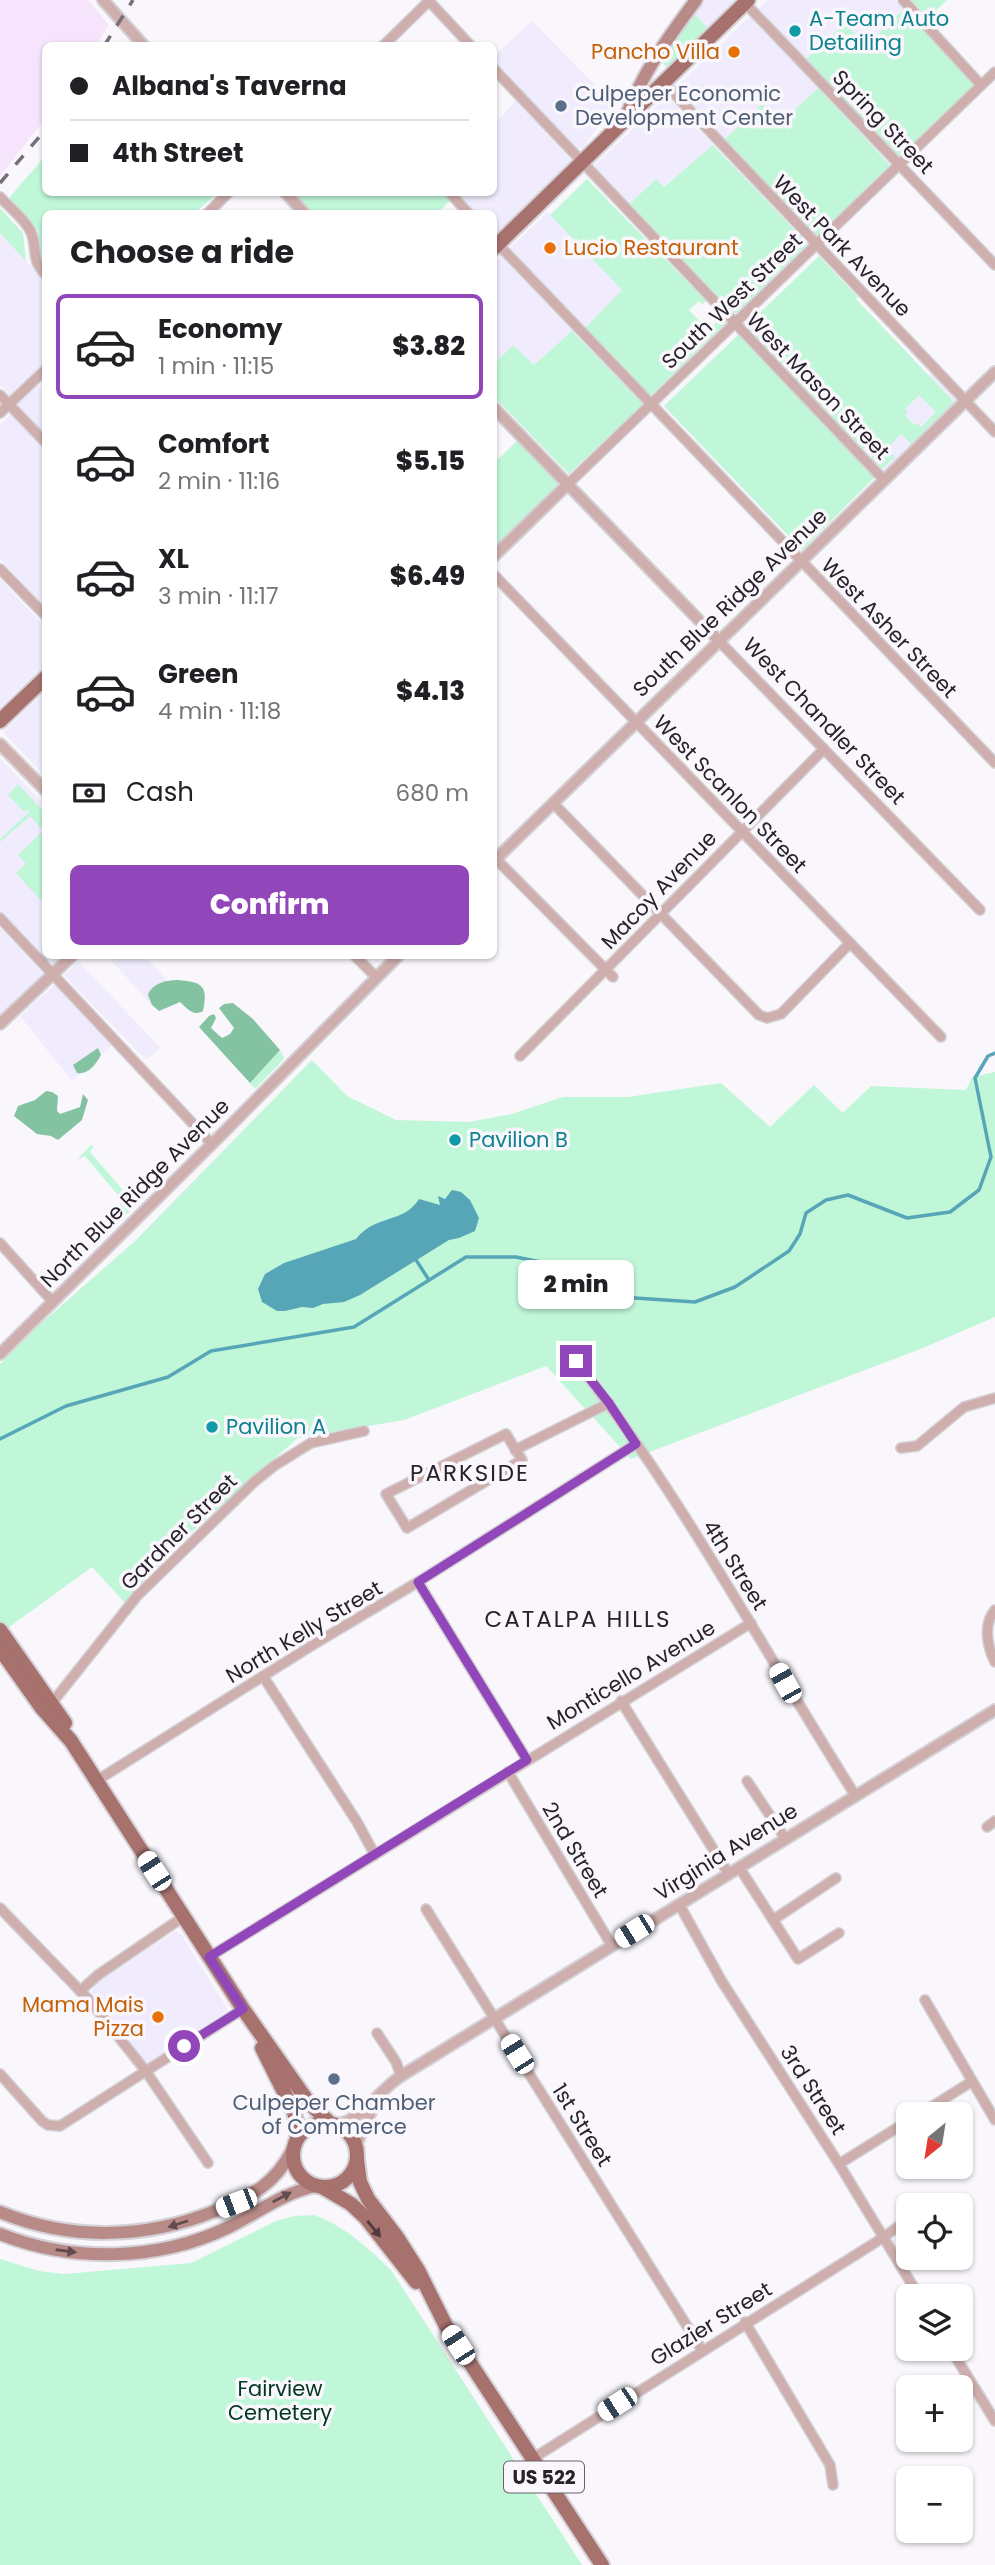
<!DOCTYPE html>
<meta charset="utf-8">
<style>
body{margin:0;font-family:Poppins,sans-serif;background:#f2f2f2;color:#202124;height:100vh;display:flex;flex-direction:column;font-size:26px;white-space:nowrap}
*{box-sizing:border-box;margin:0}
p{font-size:23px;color:#757577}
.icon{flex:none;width:38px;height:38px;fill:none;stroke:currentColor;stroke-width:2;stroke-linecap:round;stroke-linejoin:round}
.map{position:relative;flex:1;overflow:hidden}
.side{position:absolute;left:42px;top:210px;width:455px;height:749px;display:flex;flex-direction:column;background:#fff;border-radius:10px;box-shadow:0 2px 5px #0004}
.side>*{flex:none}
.guide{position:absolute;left:42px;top:42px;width:455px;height:154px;border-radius:10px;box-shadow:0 2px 5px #0004;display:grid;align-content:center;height:154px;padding:0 28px;background:#fff}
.needle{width:46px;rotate:210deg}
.buttons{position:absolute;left:896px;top:2102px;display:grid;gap:14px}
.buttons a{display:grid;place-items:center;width:77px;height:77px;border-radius:10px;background:#fff;box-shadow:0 2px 5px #0004;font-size:35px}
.end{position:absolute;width:32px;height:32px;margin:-16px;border:9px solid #9147ba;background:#fff;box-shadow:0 0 0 4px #fff}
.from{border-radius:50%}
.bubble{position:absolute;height:49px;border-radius:10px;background:#fff;box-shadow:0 2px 5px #0004;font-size:23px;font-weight:800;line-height:49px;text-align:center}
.car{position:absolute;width:21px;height:42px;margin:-21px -10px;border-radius:9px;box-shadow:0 0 5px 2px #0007;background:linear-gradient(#fff 24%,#345 0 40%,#fff 0 76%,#345 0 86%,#fff 0)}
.guide b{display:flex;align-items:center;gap:24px;height:66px;font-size:26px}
.guide b+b{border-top:2px solid #e0e0e0}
.guide i{width:18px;height:18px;background:#202124}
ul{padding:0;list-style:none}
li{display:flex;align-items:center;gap:21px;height:105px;margin:0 14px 10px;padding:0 14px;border:4px solid transparent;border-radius:10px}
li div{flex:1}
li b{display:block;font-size:26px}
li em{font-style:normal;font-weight:800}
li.current{border-color:#9147ba}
li>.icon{width:63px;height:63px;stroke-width:1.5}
h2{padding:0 28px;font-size:32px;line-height:84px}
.pay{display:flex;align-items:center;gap:18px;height:77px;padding:0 28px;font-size:26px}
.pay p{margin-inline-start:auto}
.action{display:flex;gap:14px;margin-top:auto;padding:14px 28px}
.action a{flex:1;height:80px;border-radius:10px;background:#9147ba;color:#fff;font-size:28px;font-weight:800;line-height:80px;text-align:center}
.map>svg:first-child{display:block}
.commercial{fill:#f0ecfd}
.built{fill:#f6e4fd}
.green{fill:#c0f7d8;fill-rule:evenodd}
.forest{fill:#84c3a1}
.water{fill:#57a6b8}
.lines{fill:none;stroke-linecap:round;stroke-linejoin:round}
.stream{stroke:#57a6b8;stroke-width:3.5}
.minor-casing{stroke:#d4d1d6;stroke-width:12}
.tertiary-casing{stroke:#d4d1d6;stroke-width:14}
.secondary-casing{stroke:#d4d1d6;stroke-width:16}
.primary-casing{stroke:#d4d1d6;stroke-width:18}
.minor{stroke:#ceafad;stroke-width:9}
.tertiary{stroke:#ceafad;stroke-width:10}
.secondary{stroke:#b88b88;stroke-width:12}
.primary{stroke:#a7716e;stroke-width:14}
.rail{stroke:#757078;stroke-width:3.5;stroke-dasharray:12 12;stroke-linecap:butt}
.oneway{fill:#624c50}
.oneway2{fill:#4e3a3f}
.route{stroke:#9147ba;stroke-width:9}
.culture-dot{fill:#0f9aa8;stroke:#faf7fc;stroke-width:2.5}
.food-dot{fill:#e8710a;stroke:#faf7fc;stroke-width:2.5}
.service-dot{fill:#5c6f8a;stroke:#faf7fc;stroke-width:2.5}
.labels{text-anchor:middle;stroke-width:7;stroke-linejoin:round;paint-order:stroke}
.shield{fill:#faf7fc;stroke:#67626a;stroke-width:2}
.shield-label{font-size:19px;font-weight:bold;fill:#28222b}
.culture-label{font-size:21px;fill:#0d838f;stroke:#faf7fc;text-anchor:start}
.food-label{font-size:21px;fill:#c56008;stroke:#faf7fc;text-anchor:end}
.service-label{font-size:21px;fill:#4e5e75;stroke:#faf7fc;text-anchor:start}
.street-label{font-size:21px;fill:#28222b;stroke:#faf7fc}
.park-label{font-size:21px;fill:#013722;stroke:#faf7fc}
.neighbourhood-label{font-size:23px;letter-spacing:2px;fill:#28222b;stroke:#faf7fc}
</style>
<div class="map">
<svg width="995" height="2565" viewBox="0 0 995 2565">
<rect width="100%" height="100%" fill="#faf7fc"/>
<g class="commercial">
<path d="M 704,0 L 737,0 L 708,28 L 694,14 Z"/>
<path d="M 768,0 L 895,0 L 904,9 L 866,46 L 844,23 L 806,59 L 758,9 Z"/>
<path d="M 750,16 L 818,88 L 781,123 L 762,104 L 724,140 L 675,88 Z"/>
<path d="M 532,21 L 614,104 L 582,149 L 574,147 L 494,63 L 494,56 Z"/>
<path d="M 667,96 L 713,145 L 663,187 L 655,179 L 628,205 L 592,168 Z"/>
<path d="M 516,101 L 571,160 L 496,235 L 494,232 L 494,214 L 476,213 L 456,193 L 494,192 L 494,124 Z"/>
<path d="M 548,212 L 622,290 L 585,328 L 509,249 Z"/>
<path d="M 0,233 L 45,281 L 45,362 L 11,396 L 0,385 Z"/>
<path d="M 501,256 L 572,331 L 533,366 L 513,345 L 494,364 L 494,264 Z"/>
<path d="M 931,373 L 958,402 L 886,473 L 858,444 Z"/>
<path d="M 37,385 L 45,395 L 45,430 L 43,432 L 17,404 Z"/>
<path d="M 11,414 L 45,450 L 45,607 L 0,559 L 0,425 Z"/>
<path d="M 0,579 L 45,627 L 46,664 L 0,707 Z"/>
<path d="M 45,692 L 45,777 L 3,732 Z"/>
<path d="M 0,758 L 45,806 L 46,956 L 65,956 L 53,967 L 0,912 Z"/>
<path d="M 0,928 L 44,975 L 0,1018 Z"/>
<path d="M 107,956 L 145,956 L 173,987 L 153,1006 Z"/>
<path d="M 78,961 L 154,1041 L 161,1048 L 146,1060 L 73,985 L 64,975 Z"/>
<path d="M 56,984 L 113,1044 L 72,1081 L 20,1016 Z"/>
<path d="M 176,1931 L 181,1934 L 228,2010 L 151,2063 L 142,2058 L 93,1999 L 92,1991 L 100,1980 Z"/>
</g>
<path class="built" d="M 0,0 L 88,0 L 109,25 L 96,45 L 46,46 L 45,119 L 0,176 Z"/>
<g class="green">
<path d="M 911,0 L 947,0 L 928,18 Z"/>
<path d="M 904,9 L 975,86 L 899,158 L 806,59 L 845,23 L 866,46 Z"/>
<path d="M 694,14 L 708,28 L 666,67 L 661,62 Z"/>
<path d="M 818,88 L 890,165 L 816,237 L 724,140 L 762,104 L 781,123 Z"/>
<path d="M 713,145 L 808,244 L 735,314 L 629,204 L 656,179 L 664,187 Z"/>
<path d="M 45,156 L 46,192 L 217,193 L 195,213 L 46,214 L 45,265 L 40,260 L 38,231 L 9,198 Z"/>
<path d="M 587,179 L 706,301 L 703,304 L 699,301 L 689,310 L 708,330 L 718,321 L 714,317 L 718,313 L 727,322 L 650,396 L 585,328 L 622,290 L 550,215 Z"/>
<path d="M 293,193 L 442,193 L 450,201 L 437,213 L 313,213 Z"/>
<path d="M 0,208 L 23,233 L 26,261 L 0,233 Z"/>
<path d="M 819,256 L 858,297 L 856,299 L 954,402 L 911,444 L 901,434 L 887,449 L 895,457 L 882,469 L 871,457 L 880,448 L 872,440 L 863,449 L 745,327 ZM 919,395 L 936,412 L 921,427 L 917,423 L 914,425 L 905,415 L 908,412 L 905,409 Z"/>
<path d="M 572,331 L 643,404 L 569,474 L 494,397 L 494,364 L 513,345 L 534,365 Z"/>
<path d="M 738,335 L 875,477 L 802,550 L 664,406 Z"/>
<path d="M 517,441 L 558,484 L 494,547 L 494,454 L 498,459 Z"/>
<path d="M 18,784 L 45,813 L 45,905 L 16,873 L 26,864 L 18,855 L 43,831 L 30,816 L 0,842 L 0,839 L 29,812 L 27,809 L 24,812 L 8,795 Z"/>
<path d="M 280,1050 L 284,1057 L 283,1060 L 255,1089 L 250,1083 Z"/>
<path d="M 312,1060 L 347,1096 L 396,1120 L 469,1122 L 512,1114 L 563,1097 L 628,1097 L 721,1083 L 770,1127 L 814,1085 L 843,1113 L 871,1086 L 966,1090 L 972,1077 L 995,1072 L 995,1317 L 923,1348 L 631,1459 L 546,1366 L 404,1420 L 298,1438 L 178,1544 L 125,1603 L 92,1567 L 5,1630 L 0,1624 L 0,1364 L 38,1326 L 135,1241 Z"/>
<path d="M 91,1145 L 94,1147 L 90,1152 L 128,1196 L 133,1192 L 139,1198 L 138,1204 L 127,1214 L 122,1213 L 117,1207 L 123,1201 L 85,1156 L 77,1160 Z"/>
<path d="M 314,2215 C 345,2226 367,2247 391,2270 L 582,2565 L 0,2565 L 0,2259 L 39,2271 L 64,2274 L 191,2263 L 276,2221 L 294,2216 Z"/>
</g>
<g class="forest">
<path d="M 178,980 C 201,982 209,985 203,1011 C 193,1017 187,1008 180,1002 L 159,1011 L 152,1005 L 148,995 C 152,983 167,980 178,980 Z"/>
<path d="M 233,1003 L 253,1019 L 280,1050 L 250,1083 L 199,1027 L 209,1016 L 214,1014 L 216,1018 L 211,1028 L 222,1038 L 230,1034 L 234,1028 L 219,1008 L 224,1004 Z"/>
<path d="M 98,1048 L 101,1055 C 96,1064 88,1075 77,1073 L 73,1065 Z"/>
<path d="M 46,1091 L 52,1092 L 58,1096 L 57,1111 L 60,1114 L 80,1107 L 83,1094 L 88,1100 L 82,1120 L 58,1140 L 51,1136 L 37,1134 L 14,1116 L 18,1106 L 35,1100 Z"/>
</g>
<path class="water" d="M 452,1190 L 461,1192 L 470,1200 L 479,1218 L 475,1231 L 459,1238 L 449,1240 L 360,1295 L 344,1302 L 323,1304 L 313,1308 L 302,1307 L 285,1311 L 277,1311 L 262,1302 L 258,1289 L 265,1274 L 284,1263 L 356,1239 C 375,1214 404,1224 419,1199 L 440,1205 L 438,1196 L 445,1199 Z"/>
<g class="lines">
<g class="stream">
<path d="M 416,1260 L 429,1280"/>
<path d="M 0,1439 L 66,1406 L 168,1377 L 211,1351 L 354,1327 L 466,1257 L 516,1257 L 565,1267 L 620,1297 L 695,1302 L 735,1287 L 789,1251 L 800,1234 L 806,1213 L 826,1200 L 848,1195 L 907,1218 L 950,1212 L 979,1190 L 991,1157 L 975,1078 L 988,1056 L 995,1053"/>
</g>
<g class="minor-casing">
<g id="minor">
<path d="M 903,0 L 981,85"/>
<path d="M 429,1 L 471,46"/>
<path d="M 745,3 L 995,265"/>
<path d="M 383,46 L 430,0"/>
<path d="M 494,69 L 884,480"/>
<path d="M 664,83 L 995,432"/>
<path d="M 449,192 L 469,214"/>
<path d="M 0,197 C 10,208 25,219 31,232 C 38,250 30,259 46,275"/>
<path d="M 207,214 L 229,192"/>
<path d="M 495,241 L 995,763"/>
<path d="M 0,395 L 46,443"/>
<path d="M 0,413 L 46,369"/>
<path d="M 568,484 L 995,72"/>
<path d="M 0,569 L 46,616"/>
<path d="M 494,575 L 941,1037"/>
<path d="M 719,641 L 980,910"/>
<path d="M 553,803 L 759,1015 L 767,1018 L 781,1014 L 850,943"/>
<path d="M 496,859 L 613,977"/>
<path d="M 0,918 L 212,1144"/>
<path d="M 355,956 L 376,977"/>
<path d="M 520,1056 L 824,749"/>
<path d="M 0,1243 L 53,1302"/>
<path d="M 576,1361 C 682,1496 763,1650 855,1795"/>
<path d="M 506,1434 L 522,1460 L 407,1528 L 386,1494 Z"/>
<path d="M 901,1448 L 917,1446 L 964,1407 L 995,1398"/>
<path d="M 515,1450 L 609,1403"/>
<path d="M 418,1582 L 527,1760"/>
<path d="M 995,1610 C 983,1624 987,1646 995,1662"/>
<path d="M 263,1676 L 357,1822 L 375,1855"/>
<path d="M 621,1701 L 728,1873"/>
<path d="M 52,1703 L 137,1596 L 254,1482 L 274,1466 L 311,1443 L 364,1431"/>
<path d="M 508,1772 L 612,1946"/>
<path d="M 96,1781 L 311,1646 L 418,1582 L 636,1444"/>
<path d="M 747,1781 L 785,1838"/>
<path d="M 987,1827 L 995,1821"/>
<path d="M 739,1867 L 798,1959 L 839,1933"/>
<path d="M 679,1904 L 721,1980 L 839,2164 L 919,2296"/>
<path d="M 0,1908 L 89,2000 L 145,2070 L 208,2163"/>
<path d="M 426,1909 L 702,2350"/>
<path d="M 773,1920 L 836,1878"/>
<path d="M 209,1957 L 751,1623"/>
<path d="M 80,1991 L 98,1975 L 183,1917"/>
<path d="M 925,2000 L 995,2120"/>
<path d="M 377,2033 L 396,2062 L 401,2076"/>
<path d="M 0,2074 L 42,2121 L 48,2125 L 60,2126 L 243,2009"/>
<path d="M 920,2114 L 971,2082"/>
<path d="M 839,2164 L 908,2121"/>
<path d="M 745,2322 L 830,2465 L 833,2485"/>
<path d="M 950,2348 L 995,2421"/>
<path d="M 532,2459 L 884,2237 L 908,2219"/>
</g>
</g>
<g class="tertiary-casing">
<g id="tertiary">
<path d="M 103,0 L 144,46"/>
<path d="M 285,192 L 305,214"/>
<path d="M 494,408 L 719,641"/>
<path d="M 494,556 L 568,484"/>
<path d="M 0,744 L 46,791"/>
<path d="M 494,861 L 995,372"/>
<path d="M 0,1024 L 72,956"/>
<path d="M 0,1354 L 224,1132 L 398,956"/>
<path d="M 338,2125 C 365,2117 378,2091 401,2076 L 995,1710"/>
<path d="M 356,2145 L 375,2103"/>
</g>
</g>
<g class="secondary-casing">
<g id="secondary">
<path d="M 624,122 C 640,76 667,39 696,0"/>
<path d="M 0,2212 C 70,2241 146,2239 215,2211 C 252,2195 274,2186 293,2149"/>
<path d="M 0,2234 C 73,2263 159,2261 229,2227 C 259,2212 283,2193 316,2186"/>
</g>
</g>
<g class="primary-casing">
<g id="primary">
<path d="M 494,248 L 748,0"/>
<path d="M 0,721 L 46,677"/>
<path d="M 0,1630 L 65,1723"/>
<path d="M 0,1649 L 41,1707 L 71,1741 L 243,2009 L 309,2103 L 330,2123"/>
<path d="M 262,2048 L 294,2112 L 296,2120 L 297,2139"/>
<circle cx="325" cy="2155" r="32"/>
<path d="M 357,2160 L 360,2182 L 368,2199 L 397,2237 L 418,2270 L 446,2326 L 602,2565"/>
<path d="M 322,2187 L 351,2204 L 365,2217 L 416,2282"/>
</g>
</g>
<use href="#minor" class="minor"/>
<use href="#tertiary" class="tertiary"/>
<use href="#secondary" class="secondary"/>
<use href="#primary" class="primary"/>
<g class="rail">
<path d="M 104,46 L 133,0"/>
<path d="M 0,183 L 46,129"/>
</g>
</g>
<defs><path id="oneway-solid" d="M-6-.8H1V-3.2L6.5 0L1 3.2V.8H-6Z" transform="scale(1.75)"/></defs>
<g class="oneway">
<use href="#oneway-solid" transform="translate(282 2197) rotate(-28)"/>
<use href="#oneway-solid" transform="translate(178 2224) rotate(162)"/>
<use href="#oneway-solid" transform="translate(66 2251) rotate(8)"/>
</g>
<use class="oneway2" href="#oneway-solid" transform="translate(374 2229) rotate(51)"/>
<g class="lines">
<path class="route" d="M 184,2046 L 243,2009 L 209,1957 L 527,1760 L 418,1582 L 636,1444 L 609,1403 L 576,1361"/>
</g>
<g class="culture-dot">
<circle cx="795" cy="31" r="7"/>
<circle cx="455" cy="1140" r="7"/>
<circle cx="212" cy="1427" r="7"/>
</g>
<g class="food-dot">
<circle cx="734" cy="52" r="7"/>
<circle cx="550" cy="248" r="7"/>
<circle cx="158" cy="2017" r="7"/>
</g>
<g class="service-dot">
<circle cx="561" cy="106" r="7"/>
<circle cx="334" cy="2079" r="7"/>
</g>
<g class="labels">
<rect class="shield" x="504" y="2461.5" width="80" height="31" rx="5"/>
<g class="shield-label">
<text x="544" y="2484">US 522</text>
</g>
<g class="culture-label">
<text x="809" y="26">A-Team Auto<tspan x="809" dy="24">Detailing</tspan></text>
<text x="469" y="1147">Pavilion B</text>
<text x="226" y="1434">Pavilion A</text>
</g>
<g class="food-label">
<text x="720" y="59">Pancho Villa</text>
<text x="564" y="255" text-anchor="start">Lucio Restaurant</text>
<text x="144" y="2012">Mama Mais<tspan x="144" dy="24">Pizza</tspan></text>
</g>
<g class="service-label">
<text x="575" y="101">Culpeper Economic<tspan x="575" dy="24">Development Center</tspan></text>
<text x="334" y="2110" text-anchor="middle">Culpeper Chamber<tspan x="334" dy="24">of Commerce</tspan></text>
</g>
<g class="street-label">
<text transform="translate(883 122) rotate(46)" y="7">Spring Street</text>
<text transform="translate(842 246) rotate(46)" y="7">West Park Avenue</text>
<text transform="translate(732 301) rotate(-44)" y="7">South West Street</text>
<text transform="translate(818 386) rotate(46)" y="7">West Mason Street</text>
<text transform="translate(730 603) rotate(-44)" y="7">South Blue Ridge Avenue</text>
<text transform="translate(889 628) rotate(46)" y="7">West Asher Street</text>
<text transform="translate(824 721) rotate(46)" y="7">West Chandler Street</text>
<text transform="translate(730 794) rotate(46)" y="7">West Scanlon Street</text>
<text transform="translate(659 890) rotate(-46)" y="7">Macoy Avenue</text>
<text transform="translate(135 1193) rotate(-45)" y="7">North Blue Ridge Avenue</text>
<text transform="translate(179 1532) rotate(-45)" y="7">Gardner Street</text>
<text transform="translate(735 1565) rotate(58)" y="7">4th Street</text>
<text transform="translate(304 1632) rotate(-31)" y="7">North Kelly Street</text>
<text transform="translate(631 1675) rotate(-31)" y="7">Monticello Avenue</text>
<text transform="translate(575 1850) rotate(59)" y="7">2nd Street</text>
<text transform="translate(726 1852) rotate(-32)" y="7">Virginia Avenue</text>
<text transform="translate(813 2090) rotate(57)" y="7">3rd Street</text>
<text transform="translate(582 2125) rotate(58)" y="7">1st Street</text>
<text transform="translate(711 2324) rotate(-32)" y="7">Glazier Street</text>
</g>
<g class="park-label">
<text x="280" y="2396">Fairview<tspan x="280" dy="24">Cemetery</tspan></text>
</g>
<g class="neighbourhood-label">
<text x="470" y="1481">PARKSIDE</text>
<text x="578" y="1627">CATALPA HILLS</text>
</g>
</g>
</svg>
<div class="buttons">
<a><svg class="needle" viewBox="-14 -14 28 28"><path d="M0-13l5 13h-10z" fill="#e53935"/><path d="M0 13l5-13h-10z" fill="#757577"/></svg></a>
<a><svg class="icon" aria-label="locate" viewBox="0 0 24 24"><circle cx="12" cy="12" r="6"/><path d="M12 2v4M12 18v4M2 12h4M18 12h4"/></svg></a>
<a><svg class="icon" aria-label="layers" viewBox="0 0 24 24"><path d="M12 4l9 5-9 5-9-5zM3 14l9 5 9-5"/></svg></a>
<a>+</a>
<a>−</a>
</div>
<i class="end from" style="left:184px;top:2046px"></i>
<i class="end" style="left:576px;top:1361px"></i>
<div class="bubble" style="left:518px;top:1260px;width:116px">2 min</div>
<i class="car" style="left:785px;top:1683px;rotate:331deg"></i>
<i class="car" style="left:154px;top:1871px;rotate:327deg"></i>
<i class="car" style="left:634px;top:1931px;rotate:238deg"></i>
<i class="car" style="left:517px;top:2054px;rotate:328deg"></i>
<i class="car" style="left:236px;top:2203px;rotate:249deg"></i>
<i class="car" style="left:458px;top:2345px;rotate:327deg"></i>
<i class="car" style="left:617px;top:2404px;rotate:237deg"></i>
<div class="guide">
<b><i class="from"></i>Albana's Taverna</b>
<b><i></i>4th Street</b>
</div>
<section class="side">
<h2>Choose a ride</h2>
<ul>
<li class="current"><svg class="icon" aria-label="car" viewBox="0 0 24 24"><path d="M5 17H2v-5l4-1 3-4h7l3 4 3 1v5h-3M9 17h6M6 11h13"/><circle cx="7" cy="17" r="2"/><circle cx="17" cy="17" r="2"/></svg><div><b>Economy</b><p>1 min · 11:15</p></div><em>$3.82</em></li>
<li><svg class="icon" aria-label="car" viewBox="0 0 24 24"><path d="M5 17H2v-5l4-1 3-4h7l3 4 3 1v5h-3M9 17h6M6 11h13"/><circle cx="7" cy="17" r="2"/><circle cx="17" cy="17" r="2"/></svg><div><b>Comfort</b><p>2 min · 11:16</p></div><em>$5.15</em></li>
<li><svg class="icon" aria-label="car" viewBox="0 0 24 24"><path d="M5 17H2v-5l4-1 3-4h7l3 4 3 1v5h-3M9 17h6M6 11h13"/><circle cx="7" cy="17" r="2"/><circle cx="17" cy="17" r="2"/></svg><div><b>XL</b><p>3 min · 11:17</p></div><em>$6.49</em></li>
<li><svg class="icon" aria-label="car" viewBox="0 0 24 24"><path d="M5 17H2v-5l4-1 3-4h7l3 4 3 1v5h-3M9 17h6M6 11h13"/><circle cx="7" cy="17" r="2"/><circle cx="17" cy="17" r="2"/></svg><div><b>Green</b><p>4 min · 11:18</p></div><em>$4.13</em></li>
</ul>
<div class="pay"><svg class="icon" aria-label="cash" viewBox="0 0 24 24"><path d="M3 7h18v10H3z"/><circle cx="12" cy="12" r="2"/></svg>Cash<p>680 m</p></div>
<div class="action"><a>Confirm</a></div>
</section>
</div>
